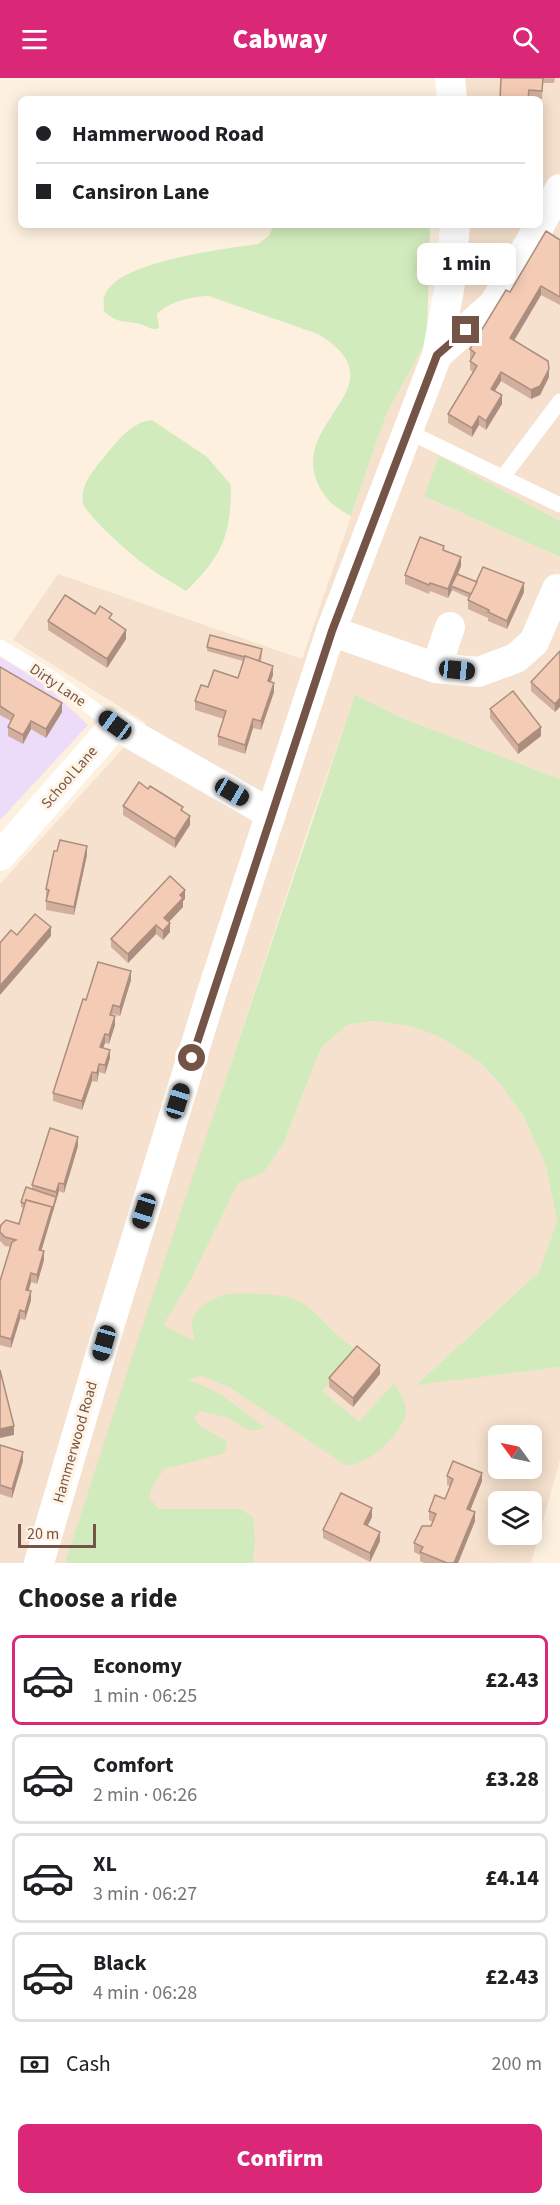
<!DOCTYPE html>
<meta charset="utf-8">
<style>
body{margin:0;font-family:"Source Sans 3",sans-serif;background:#f2f2f2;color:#202124;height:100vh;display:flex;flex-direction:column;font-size:22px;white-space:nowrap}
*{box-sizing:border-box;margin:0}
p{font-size:20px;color:#757577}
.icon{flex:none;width:33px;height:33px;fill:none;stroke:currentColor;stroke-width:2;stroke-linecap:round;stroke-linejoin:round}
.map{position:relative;height:1485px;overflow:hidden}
.sheet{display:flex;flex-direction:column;background:#fff;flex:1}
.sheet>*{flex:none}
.top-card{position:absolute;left:18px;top:18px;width:525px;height:132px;border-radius:9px;box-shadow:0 3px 15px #0003;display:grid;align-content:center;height:132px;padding:0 18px;background:#fff}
.needle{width:39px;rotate:303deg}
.tools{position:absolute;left:488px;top:1347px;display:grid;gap:12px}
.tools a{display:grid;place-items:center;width:54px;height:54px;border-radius:9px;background:#fff;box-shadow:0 3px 15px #0003;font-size:30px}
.scale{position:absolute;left:18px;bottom:15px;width:78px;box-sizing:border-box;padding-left:6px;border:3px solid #745446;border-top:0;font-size:16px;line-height:21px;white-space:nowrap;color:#745446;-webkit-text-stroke:4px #fff4e6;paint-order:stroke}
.end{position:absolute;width:27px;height:27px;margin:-14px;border:8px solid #745446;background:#fff;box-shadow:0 0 0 3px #fff}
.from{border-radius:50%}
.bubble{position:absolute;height:42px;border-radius:9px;background:#fff;box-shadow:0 3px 15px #0003;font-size:20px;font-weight:800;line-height:42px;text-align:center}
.car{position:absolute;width:18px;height:36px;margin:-18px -9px;border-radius:8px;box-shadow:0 0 4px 2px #0007;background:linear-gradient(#222 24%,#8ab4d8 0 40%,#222 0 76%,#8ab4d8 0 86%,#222 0)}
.top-card b{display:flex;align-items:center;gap:21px;height:57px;font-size:22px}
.top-card b+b{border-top:2px solid #e0e0e0}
.top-card i{width:15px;height:15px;background:#202124}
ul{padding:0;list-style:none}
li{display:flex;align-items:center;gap:18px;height:90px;margin:0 12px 9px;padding:0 6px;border:3px solid #e0e0e0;border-radius:9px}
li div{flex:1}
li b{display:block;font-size:22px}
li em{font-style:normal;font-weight:800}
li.selected{border-color:#db2777}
li>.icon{width:54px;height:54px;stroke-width:1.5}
h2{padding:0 18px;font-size:27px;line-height:72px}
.pay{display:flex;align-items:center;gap:15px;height:66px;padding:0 18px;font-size:22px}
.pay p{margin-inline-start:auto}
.button{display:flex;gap:12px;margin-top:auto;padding:12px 18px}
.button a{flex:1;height:69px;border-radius:9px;background:#db2777;color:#fff;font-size:24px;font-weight:800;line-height:69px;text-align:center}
header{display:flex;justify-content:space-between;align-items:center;height:78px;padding:0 18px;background:#db2777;color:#fff;font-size:27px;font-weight:800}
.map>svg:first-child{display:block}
.residential{fill:#f5e1cd;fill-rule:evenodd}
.education{fill:#eddcf9}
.green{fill:#d2ebbd}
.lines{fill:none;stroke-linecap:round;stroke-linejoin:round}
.lane{stroke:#fff;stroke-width:15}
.street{stroke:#fff;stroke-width:30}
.wall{fill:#d2af9c}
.shaded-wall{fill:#ab8e7f}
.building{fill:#f4cbb5;stroke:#ab8e7f;stroke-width:1.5}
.route{stroke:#745446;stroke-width:8}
.labels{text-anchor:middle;stroke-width:6;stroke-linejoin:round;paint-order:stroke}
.street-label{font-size:15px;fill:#745446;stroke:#fff4e6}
</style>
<header><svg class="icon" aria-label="menu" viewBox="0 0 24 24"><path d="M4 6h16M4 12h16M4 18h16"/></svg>Cabway<svg class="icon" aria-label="search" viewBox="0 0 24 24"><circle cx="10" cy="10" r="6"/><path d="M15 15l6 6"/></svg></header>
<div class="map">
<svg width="560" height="1485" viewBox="0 0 560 1485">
<rect width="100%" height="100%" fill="#fdf0df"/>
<path class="residential" d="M 462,0 L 560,0 L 560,443 L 439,378 L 424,418 L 560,479 L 560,701 L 400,639 L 355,618 L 309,748 L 197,1088 L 263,1095 L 283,1067 L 321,970 L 347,947 L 373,943 L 410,948 L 438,958 L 480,984 L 501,1007 L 523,1037 L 546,1088 L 557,1143 L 539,1194 L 417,1306 L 560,1289 L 560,1382 L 531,1485 L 0,1485 L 0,806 L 146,645 L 13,562 L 58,496 L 302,581 L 386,337 L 424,267 L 463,147 L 540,147 L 540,21 L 464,21 ZM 498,1358 L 531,1358 L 531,1390 L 498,1390 ZM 498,1424 L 531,1424 L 531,1456 L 498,1456 Z"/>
<path class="education" d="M 0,579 L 44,606 L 88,647 L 0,742 Z"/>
<g class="green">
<path d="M 274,147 L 430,147 L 427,257 L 424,267 L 386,337 L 351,438 C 332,428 322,419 315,398 C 298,339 400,306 318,256 L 209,218 C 193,218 168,224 157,236 L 159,250 C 151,253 148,248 140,246 C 124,242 117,246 104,233 C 104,229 103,222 104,219 C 114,183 226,171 258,166 L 269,158 Z"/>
<path d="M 152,342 L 207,379 L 231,407 C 231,458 222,478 186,513 C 172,504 157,496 144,486 C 131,477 86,437 83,425 C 80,406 95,390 106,377 C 117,363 133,343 152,342 Z"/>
<path d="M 439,378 L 560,443 L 560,479 L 424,418 Z"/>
<path d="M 355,617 L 400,639 L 560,701 L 560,1289 L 416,1307 L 539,1194 L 557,1143 L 546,1088 L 523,1037 L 501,1007 L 480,984 L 438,958 L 410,948 L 373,943 L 347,947 L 321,970 L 283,1067 L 263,1095 L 238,1105 L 189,1205 L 163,1247 L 195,1263 C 194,1256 190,1248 193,1241 C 206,1214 236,1214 261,1216 C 275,1217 289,1217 302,1225 C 323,1238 335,1260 358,1272 L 322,1313 L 359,1344 L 394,1305 C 399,1314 407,1325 406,1335 C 402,1356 366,1390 345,1387 L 231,1310 L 201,1298 L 188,1301 L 220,1316 L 266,1350 L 250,1353 L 229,1340 L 200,1333 L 194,1340 L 201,1349 L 227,1363 L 225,1375 L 164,1391 L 152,1408 L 149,1420 L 159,1431 L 240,1431 L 253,1439 L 255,1459 L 253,1485 L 65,1485 L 135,1270 Z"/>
</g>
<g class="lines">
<g class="lane">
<path d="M 407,353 L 560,427"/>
<path d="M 503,399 L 560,323"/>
<path d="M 0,569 L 51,600 L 115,647"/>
</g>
<g class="street">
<path d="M 450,0 L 452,21"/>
<path d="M 540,146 L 560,111"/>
<path d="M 437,277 L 494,226 L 540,147"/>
<path d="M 331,553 L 436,590 L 478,594 L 516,580 L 534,564 L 557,511"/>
<path d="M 436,590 L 450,549"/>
<path d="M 0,778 L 115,647 L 271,736"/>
<path d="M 39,1485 L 104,1265 L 212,914 L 331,553 L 437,277 L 450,206 L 455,147"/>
</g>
</g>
<g class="wall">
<path d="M 501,0 L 555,0 L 554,5 L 543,5 L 542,21 L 500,21 Z"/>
<path d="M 560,162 L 560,227 L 541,217 L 514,263 L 549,299 L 540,317 L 531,321 L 501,303 L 495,313 L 502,326 L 486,352 L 479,347 L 472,359 L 448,345 L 448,336 L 473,294 L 470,292 L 470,283 L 471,281 L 470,280 L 470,271 L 510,214 Z"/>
<path d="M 444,473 L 461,488 L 458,496 L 477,504 L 524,514 L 507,551 L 488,543 L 488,540 L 468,531 L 468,522 L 469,520 L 452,512 L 448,520 L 430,513 L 429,516 L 405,506 L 405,497 Z"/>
<path d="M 95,536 L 112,542 L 126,561 L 107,590 L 48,552 L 48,543 Z"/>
<path d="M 207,569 L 262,576 L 261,584 L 273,597 L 270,604 L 274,614 L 261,652 L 253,650 L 245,676 L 218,667 L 218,658 L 224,641 L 195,632 L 195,623 L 238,600 L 243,583 L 207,573 Z"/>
<path d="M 560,573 L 555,634 L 531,613 L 531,604 Z"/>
<path d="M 0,589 L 62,634 L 46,660 L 31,651 L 23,666 L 8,658 L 8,649 L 11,643 L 0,637 Z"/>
<path d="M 490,631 L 541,658 L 518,676 L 490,640 Z"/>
<path d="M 123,728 L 183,733 L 190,747 L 175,770 L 123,737 Z"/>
<path d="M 87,777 L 74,837 L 46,832 L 46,811 Z"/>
<path d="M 185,821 L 183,823 L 183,829 L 169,844 L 170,854 L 163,862 L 156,856 L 128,885 L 111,869 L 111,861 Z"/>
<path d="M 131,902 L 120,938 L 113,936 L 113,938 L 115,947 L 109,966 L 105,965 L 103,970 L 110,980 L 105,996 L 99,994 L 97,1004 L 92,1003 L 82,1032 L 53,1023 L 53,1015 L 86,922 Z"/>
<path d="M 78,1068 L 64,1115 L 59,1113 L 41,1173 L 44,1182 L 37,1206 L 31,1204 L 29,1212 L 31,1222 L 25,1242 L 20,1241 L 11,1270 L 0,1267 L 0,1203 L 10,1169 L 5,1168 L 0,1163 L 0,1151 L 19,1146 L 24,1130 L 21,1129 L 21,1124 L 32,1111 L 32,1107 Z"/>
<path d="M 380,1296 L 353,1329 L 329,1309 L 329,1300 Z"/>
<path d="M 0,1367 L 23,1383 L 12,1420 L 0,1416 Z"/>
<path d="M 447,1398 L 482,1403 L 470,1433 L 475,1443 L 458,1485 L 424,1485 L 420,1483 L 420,1477 L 414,1474 L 414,1465 L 431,1448 L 433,1444 L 429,1442 L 429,1433 L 445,1421 L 450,1408 L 447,1407 Z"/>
<path d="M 372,1439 L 367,1448 L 380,1463 L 370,1484 L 323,1460 L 323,1452 Z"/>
</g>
<g class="shaded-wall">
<path d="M 541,208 L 541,217 L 510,269 L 510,260 Z"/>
<path d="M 549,291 L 549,299 L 540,317 L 531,321 L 531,312 Z"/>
<path d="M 501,294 L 501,303 L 491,319 L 491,311 Z"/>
<path d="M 502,317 L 502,326 L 486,352 L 486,343 Z"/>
<path d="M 479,338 L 479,347 L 472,359 L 472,350 Z"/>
<path d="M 461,479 L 461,488 L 453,508 L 451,508 L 452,512 L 448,520 L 448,511 Z"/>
<path d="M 524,505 L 524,514 L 507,551 L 507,543 Z"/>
<path d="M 126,552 L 126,561 L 107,590 L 107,581 Z"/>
<path d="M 273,588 L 273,597 L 268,612 L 268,603 Z"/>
<path d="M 274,605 L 274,614 L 261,652 L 261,643 Z"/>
<path d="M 560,620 L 560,629 L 555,634 L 555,626 Z"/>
<path d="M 62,625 L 62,634 L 46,660 L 46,651 Z"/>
<path d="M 253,641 L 253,650 L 245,676 L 245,667 Z"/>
<path d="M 31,643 L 31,651 L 23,666 L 23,657 Z"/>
<path d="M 541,649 L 541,658 L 518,676 L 518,667 Z"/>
<path d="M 190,738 L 190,747 L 175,770 L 175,761 Z"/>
<path d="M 87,768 L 87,777 L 74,837 L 74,829 Z"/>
<path d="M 185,812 L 185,821 L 183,823 L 183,829 L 164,849 L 164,840 L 180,817 Z"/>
<path d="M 170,845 L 170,854 L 163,862 L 163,853 Z"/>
<path d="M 156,847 L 156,856 L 128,885 L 128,876 Z"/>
<path d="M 51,849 L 51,858 L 0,917 L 0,908 Z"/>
<path d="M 131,893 L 131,902 L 120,938 L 120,929 Z"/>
<path d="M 115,938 L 115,947 L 109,966 L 109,957 Z"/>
<path d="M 105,956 L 105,965 L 100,978 L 100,969 Z"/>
<path d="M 110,972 L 110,980 L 105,996 L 105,987 Z"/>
<path d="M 99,986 L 99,994 L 97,1004 L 97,995 Z"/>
<path d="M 92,994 L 92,1003 L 82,1032 L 82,1023 Z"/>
<path d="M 78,1059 L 78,1068 L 64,1115 L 64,1106 Z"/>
<path d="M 59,1105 L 59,1113 L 39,1181 L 39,1172 L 52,1129 L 56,1119 L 56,1114 Z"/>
<path d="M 44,1173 L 44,1182 L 37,1206 L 37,1197 Z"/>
<path d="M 31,1195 L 31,1204 L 26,1221 L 26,1212 Z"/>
<path d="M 31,1213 L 31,1222 L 25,1242 L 25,1234 Z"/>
<path d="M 20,1232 L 20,1241 L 11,1270 L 11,1261 Z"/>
<path d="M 380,1287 L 380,1296 L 353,1329 L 353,1320 Z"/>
<path d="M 14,1348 L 14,1357 L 0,1360 L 0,1351 Z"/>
<path d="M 23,1374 L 23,1383 L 12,1420 L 12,1411 Z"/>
<path d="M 482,1395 L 482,1403 L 467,1440 L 467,1431 Z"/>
<path d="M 372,1430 L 372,1439 L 364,1455 L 364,1446 Z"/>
<path d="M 475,1434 L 475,1443 L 458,1485 L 454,1485 Z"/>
<path d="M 380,1454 L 380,1463 L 370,1484 L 370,1475 Z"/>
</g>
<g class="building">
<path d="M 501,0 L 543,0 L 542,13 L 529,12 L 528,21 L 500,21 Z"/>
<path d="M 546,153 L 560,162 L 560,219 L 541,208 L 510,260 L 548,283 L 549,291 L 540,308 L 531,312 L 501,294 L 491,311 L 502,317 L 486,343 L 479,338 L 472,350 L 448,336 L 477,288 L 470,283 L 475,275 L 470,271 L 506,212 L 510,214 Z"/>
<path d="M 420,459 L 444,468 L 443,472 L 461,479 L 448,511 L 430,505 L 429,507 L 405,497 Z"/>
<path d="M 483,489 L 524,505 L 507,543 L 488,534 L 489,532 L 468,522 Z"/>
<path d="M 457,496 L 477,504 L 471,516 L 451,508 Z"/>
<path d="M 65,517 L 95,536 L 100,528 L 112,536 L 109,540 L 126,552 L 107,581 L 48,543 Z"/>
<path d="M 210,557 L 262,571 L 259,583 L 245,578 L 245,579 L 207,569 Z"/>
<path d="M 560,573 L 560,620 L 555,626 L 531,604 Z"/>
<path d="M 245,578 L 273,588 L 268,603 L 274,605 L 261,643 L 253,641 L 245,667 L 218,658 L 226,633 L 195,623 L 201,607 L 208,609 L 214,592 L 238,600 Z"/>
<path d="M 0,589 L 62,625 L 46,651 L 31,643 L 23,657 L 8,649 L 14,637 L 0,628 Z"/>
<path d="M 513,613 L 541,649 L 518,667 L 490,631 Z"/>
<path d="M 139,704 L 148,711 L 150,708 L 166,718 L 183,729 L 181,732 L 190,738 L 175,761 L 123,728 Z"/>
<path d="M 60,762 L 87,768 L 74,829 L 46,823 L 49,812 L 46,811 L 54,773 L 57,773 Z"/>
<path d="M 170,798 L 185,812 L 180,817 L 183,820 L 164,840 L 170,845 L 163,853 L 156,847 L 128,876 L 111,861 Z"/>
<path d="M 35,836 L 51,849 L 0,908 L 0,865 L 11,852 L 17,857 Z"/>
<path d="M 98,884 L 131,893 L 120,929 L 113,927 L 110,937 L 115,938 L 109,957 L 105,956 L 100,969 L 110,972 L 105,987 L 99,986 L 97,995 L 92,994 L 82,1023 L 53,1015 L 83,921 L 86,922 Z"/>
<path d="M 50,1050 L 78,1059 L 64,1106 L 59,1105 L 56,1114 L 32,1107 Z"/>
<path d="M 26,1109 L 56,1119 L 52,1134 L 52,1129 L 26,1122 L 25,1126 L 21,1124 Z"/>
<path d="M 26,1122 L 52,1129 L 39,1172 L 44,1173 L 37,1197 L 31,1195 L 26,1212 L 31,1213 L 25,1234 L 20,1232 L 11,1261 L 0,1258 L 0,1203 L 12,1164 L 16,1162 L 5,1159 L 0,1154 L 0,1151 L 1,1147 L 6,1142 L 19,1146 Z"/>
<path d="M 357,1268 L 380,1287 L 353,1320 L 329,1300 Z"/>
<path d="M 0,1292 L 14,1348 L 0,1351 Z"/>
<path d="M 0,1367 L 23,1374 L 12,1411 L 0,1407 Z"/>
<path d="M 453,1383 L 482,1395 L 467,1431 L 475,1434 L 454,1485 L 447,1485 L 420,1474 L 423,1469 L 414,1465 L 422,1448 L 431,1448 L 436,1436 L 429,1433 L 435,1417 L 445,1421 L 453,1401 L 447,1398 Z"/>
<path d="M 341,1415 L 372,1430 L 364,1446 L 380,1454 L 370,1475 L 323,1452 Z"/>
</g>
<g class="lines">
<path class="route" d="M 192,980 L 332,553 L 437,277 L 466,252"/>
</g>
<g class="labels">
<g class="street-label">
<text transform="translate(58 607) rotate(34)" y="5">Dirty Lane</text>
<text transform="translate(69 699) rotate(-49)" y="5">School Lane</text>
<text transform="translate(75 1364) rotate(-74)" y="5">Hammerwood Road</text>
</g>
</g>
</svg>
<div class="tools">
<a><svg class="needle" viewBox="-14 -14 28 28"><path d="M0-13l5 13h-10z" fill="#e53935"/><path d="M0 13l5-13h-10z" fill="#757577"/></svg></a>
<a><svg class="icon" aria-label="layers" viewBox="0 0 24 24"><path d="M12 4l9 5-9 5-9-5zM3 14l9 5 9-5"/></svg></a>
</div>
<div class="scale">20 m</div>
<i class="end from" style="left:192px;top:980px"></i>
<i class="end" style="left:466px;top:252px"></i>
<div class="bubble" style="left:417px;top:165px;width:99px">1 min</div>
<i class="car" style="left:457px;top:592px;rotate:96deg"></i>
<i class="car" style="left:115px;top:647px;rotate:306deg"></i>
<i class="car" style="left:232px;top:714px;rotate:120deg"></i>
<i class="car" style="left:178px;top:1023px;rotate:17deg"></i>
<i class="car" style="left:144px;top:1133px;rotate:197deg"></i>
<i class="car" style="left:104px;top:1265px;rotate:196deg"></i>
<div class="top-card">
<b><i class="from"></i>Hammerwood Road</b>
<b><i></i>Cansiron Lane</b>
</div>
</div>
<section class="sheet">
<h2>Choose a ride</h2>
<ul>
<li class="selected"><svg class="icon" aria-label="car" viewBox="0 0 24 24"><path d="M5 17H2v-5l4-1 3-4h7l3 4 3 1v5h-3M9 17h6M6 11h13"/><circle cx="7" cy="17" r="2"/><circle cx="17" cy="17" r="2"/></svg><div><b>Economy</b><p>1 min · 06:25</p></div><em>£2.43</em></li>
<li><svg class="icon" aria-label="car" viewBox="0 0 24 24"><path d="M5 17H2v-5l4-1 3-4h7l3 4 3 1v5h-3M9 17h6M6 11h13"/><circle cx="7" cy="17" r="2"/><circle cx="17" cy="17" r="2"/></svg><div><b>Comfort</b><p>2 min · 06:26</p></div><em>£3.28</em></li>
<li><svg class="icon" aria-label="car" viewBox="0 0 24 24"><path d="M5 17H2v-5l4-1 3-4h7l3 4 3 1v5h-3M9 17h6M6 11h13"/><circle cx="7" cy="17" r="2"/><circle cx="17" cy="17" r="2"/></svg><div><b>XL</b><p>3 min · 06:27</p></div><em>£4.14</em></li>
<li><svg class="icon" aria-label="car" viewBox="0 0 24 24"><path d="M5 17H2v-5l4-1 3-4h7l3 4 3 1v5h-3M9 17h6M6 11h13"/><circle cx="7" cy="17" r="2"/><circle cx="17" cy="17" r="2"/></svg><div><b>Black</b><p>4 min · 06:28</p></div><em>£2.43</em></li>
</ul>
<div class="pay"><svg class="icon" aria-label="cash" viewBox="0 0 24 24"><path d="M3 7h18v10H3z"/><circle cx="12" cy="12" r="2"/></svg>Cash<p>200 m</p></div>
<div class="button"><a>Confirm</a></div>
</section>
